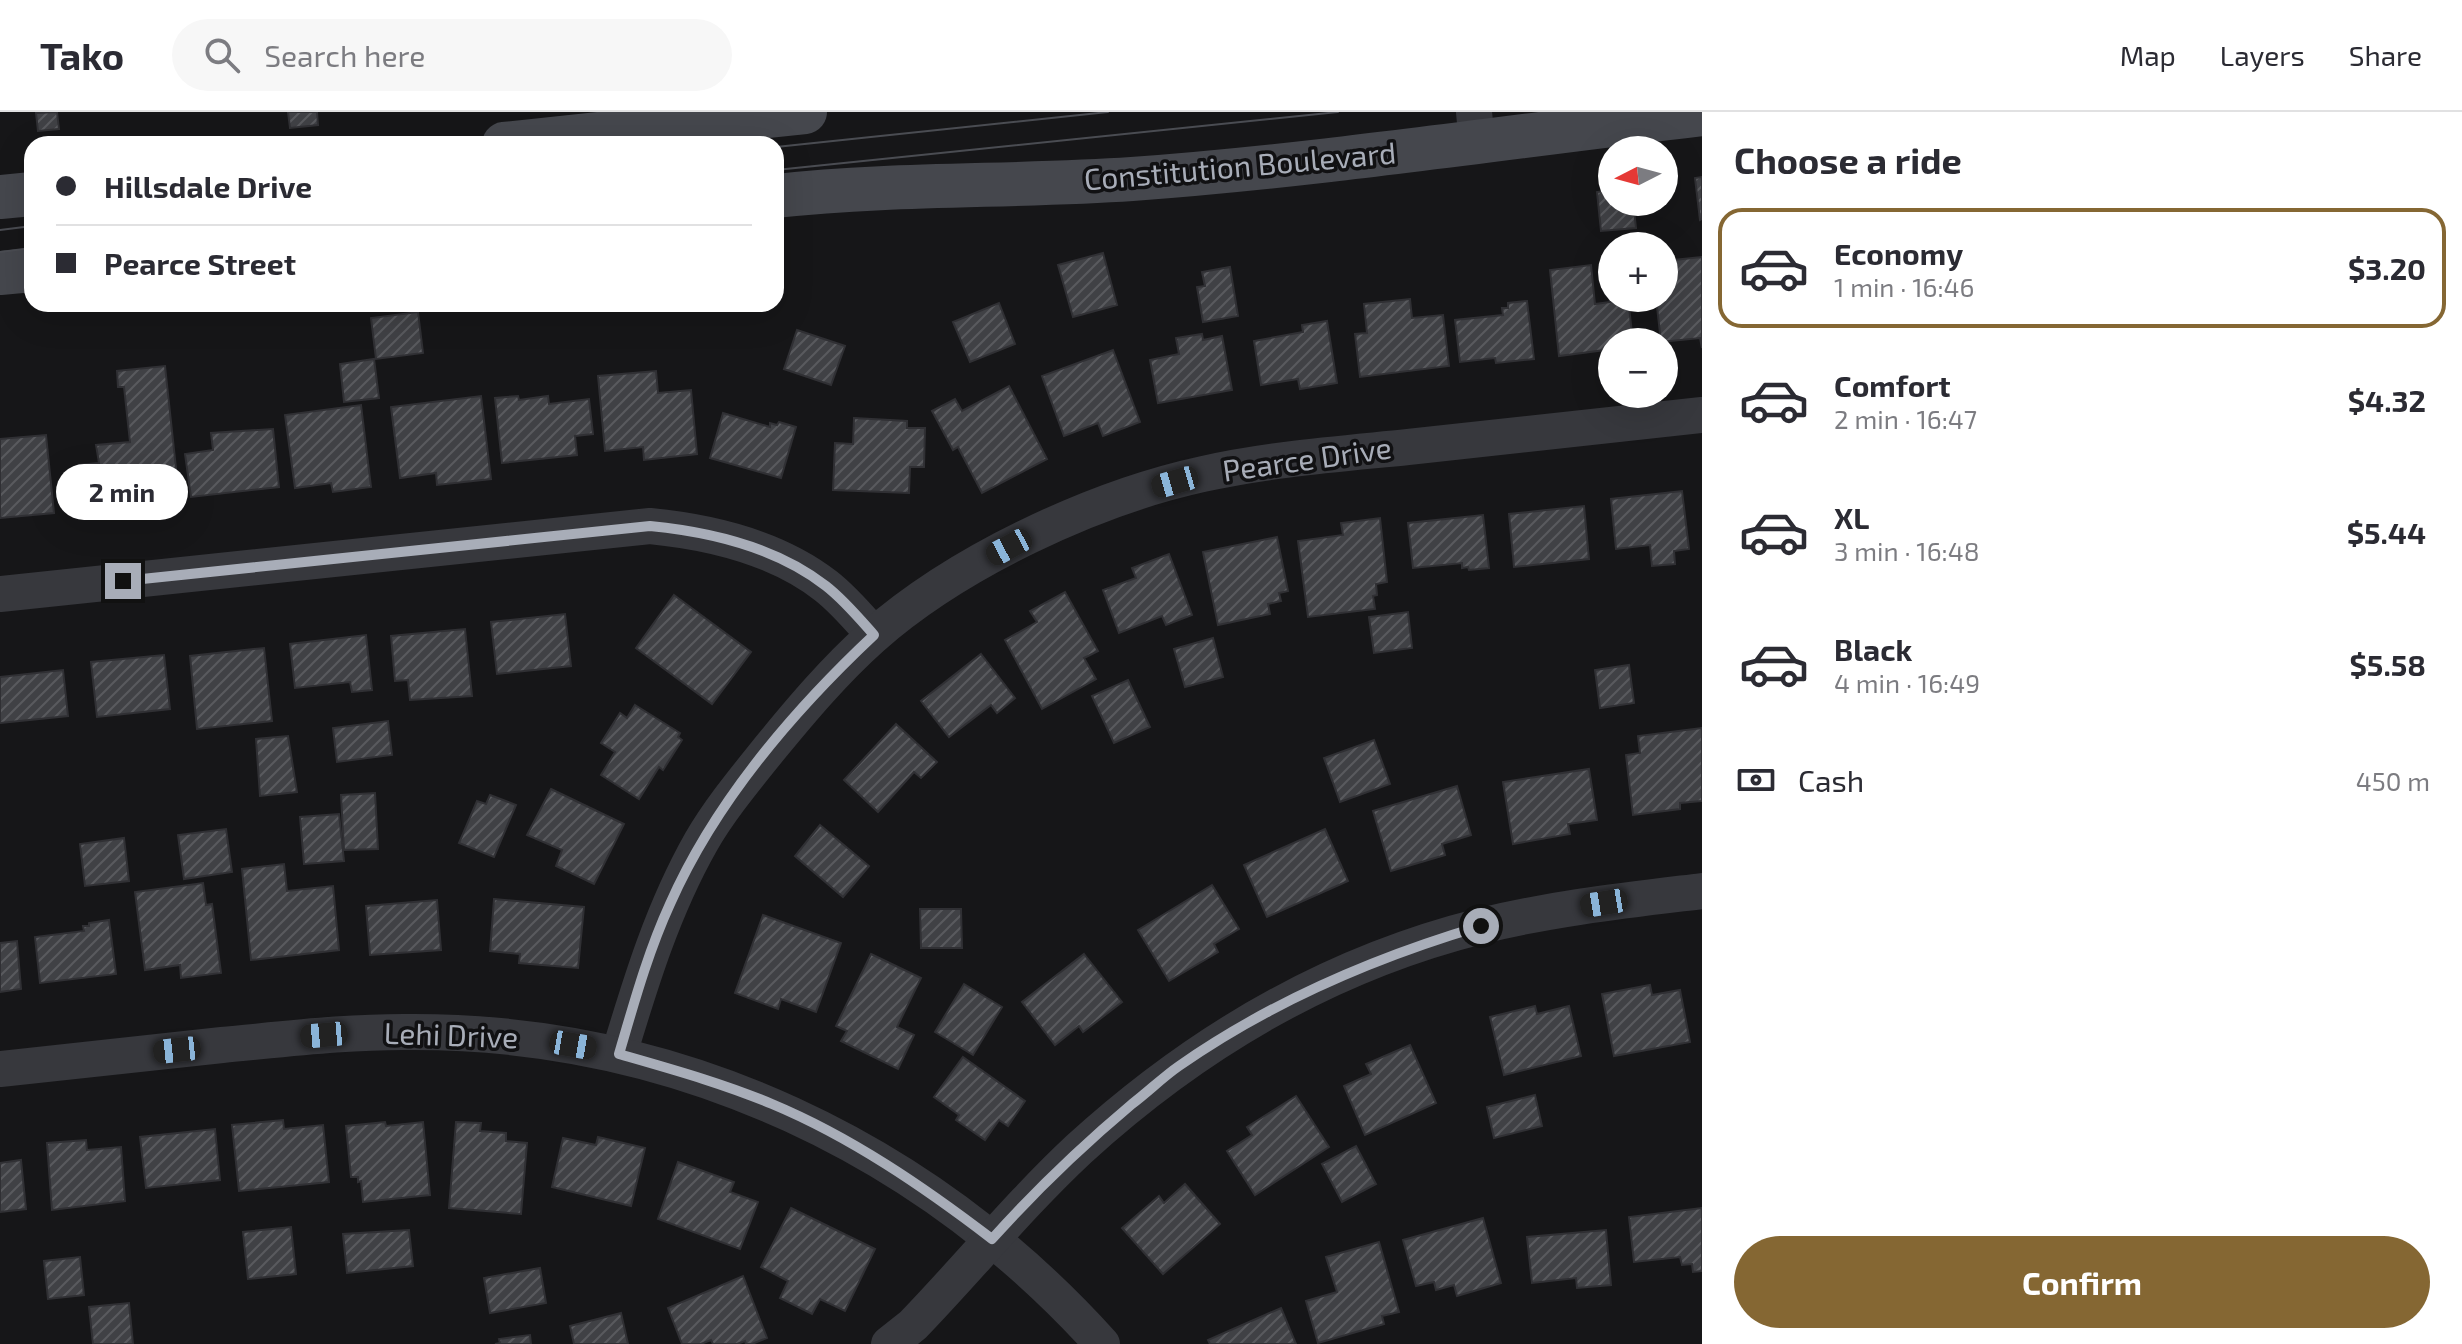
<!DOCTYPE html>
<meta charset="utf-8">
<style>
body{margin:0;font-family:"Exo 2",sans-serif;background:#f7f7f7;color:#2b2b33;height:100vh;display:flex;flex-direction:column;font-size:30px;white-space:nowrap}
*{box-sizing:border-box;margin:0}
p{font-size:26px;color:#7c7c81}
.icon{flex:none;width:44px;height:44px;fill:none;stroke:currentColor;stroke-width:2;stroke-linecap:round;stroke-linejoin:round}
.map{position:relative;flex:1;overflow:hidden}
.panel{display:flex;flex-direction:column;background:#fff;width:760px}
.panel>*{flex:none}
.banner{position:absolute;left:24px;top:24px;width:760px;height:176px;border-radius:24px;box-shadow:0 8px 32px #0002;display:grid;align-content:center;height:176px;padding:0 32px;background:#fff}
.needle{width:52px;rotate:264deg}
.buttons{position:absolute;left:1598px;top:24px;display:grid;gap:16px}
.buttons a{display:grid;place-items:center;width:80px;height:80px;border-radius:50%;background:#fff;box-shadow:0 8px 32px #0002;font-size:40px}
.end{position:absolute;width:36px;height:36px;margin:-18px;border:10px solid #a8adb8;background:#111;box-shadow:0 0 0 4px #111}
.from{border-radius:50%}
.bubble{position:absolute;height:56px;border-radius:28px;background:#fff;box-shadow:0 8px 32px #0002;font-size:26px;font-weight:700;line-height:56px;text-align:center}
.car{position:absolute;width:24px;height:48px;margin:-24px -12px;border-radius:10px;box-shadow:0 0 6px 2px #0007;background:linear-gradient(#222 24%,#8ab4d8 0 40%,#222 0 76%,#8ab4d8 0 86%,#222 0)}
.banner b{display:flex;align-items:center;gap:28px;height:76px;font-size:30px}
.banner b+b{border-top:2px solid #e1e1e2}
.banner i{width:20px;height:20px;background:#2b2b33}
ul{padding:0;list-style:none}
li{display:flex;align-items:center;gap:24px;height:120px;margin:0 16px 12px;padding:0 16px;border:4px solid transparent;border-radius:24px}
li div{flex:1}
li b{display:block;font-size:30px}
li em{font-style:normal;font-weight:700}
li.selected{border-color:#856733}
li>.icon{width:72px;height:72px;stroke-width:1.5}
h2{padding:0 32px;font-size:36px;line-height:96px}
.pay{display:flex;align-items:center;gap:20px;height:88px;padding:0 32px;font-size:30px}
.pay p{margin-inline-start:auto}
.cta{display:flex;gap:16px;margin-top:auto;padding:16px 32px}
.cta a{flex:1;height:92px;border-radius:48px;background:#856733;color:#fff;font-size:32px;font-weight:700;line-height:92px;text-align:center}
header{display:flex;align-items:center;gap:48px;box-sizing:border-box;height:112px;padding:0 40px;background:#fff;border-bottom:2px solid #e1e1e2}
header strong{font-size:38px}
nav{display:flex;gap:44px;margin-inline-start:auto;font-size:28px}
.search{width:560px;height:72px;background:#f7f7f7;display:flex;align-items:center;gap:20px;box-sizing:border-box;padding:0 28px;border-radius:44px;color:#7c7c81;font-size:30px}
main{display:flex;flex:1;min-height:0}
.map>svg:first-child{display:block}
.building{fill:url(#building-hatch);stroke:#303034;stroke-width:2}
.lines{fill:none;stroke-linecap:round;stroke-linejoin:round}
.street{stroke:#37383d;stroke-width:36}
.secondary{stroke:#45474d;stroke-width:44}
.tram{stroke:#4a4c52;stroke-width:2}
.route{stroke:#a8adb8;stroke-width:10}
.labels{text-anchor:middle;stroke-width:7;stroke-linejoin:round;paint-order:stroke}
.street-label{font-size:30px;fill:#a8adb8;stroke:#111113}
</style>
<header>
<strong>Tako</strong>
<div class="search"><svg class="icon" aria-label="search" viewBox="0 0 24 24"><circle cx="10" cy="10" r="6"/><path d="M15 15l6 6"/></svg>Search here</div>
<nav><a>Map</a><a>Layers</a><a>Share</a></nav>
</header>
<main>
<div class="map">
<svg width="1702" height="1232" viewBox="0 0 1702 1232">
<defs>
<pattern id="building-hatch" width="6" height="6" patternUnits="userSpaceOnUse" patternTransform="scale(2)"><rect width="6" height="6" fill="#404145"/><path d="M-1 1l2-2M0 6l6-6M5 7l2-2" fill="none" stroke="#595a5e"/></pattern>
</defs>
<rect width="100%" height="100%" fill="#161618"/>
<g class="building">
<path d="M 57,0 L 59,17 L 38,19 L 36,1 Z"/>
<path d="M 288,0 L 317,0 L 318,13 L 290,16 Z"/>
<path d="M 1702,65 L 1702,107 L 1700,108 L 1695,66 Z"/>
<path d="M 1612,78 L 1612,90 L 1633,90 L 1636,116 L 1601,119 L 1597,80 Z"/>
<path d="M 1103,141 L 1117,193 L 1073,205 L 1058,153 Z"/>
<path d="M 1702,145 L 1702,236 L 1700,226 L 1661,230 L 1656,186 L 1664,186 L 1664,149 Z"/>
<path d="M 1591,153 L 1595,192 L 1610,190 L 1609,183 L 1612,182 L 1612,186 L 1628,186 L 1633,230 L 1612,230 L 1612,237 L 1559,244 L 1550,158 Z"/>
<path d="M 1230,155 L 1238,204 L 1203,210 L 1197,175 L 1205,174 L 1202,160 Z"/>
<path d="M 1410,187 L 1412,206 L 1443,203 L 1449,254 L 1360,265 L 1355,222 L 1367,221 L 1364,192 Z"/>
<path d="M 1527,189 L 1534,247 L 1496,251 L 1495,246 L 1460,250 L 1455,208 L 1503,203 L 1502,196 L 1508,196 L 1508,191 Z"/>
<path d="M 999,191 L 1015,232 L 970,250 L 953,210 Z"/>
<path d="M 418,200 L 423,241 L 376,247 L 371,206 Z"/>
<path d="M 1327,209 L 1337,271 L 1300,277 L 1298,267 L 1261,273 L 1254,229 L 1303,220 L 1302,213 Z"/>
<path d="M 797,218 L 845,234 L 831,273 L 784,257 Z"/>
<path d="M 1202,222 L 1203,228 L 1222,224 L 1232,278 L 1158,291 L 1150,248 L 1179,242 L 1176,226 Z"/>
<path d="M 1113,238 L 1140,310 L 1103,324 L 1098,311 L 1064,324 L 1042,264 Z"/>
<path d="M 374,247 L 379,286 L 344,290 L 340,252 Z"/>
<path d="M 165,254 L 179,384 L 158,386 L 159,393 L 86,402 L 80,353 L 99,351 L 96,333 L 130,330 L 124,275 L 118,275 L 117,259 Z"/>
<path d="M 656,259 L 658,281 L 691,278 L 697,342 L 644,348 L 643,335 L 605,339 L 598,264 Z"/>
<path d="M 1009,274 L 1047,347 L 982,381 L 958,335 L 953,338 L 932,299 L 955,287 L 962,299 Z"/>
<path d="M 481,284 L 491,367 L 437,373 L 436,361 L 400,366 L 391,295 Z"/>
<path d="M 518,284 L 519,288 L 548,284 L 549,292 L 589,287 L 593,322 L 575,324 L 577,343 L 502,351 L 495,286 Z"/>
<path d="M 361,293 L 371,375 L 333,380 L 331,371 L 295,376 L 285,303 Z"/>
<path d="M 723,301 L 770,315 L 770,311 L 777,313 L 779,310 L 796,315 L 781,366 L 710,346 Z"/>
<path d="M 854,306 L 907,309 L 907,316 L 925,316 L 924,355 L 910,355 L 909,381 L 833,378 L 835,331 L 853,332 Z"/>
<path d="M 273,317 L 279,375 L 191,385 L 185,342 L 213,338 L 211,321 Z"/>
<path d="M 46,323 L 54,401 L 0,406 L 0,327 Z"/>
<path d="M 1682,379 L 1689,437 L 1674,439 L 1675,452 L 1652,454 L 1650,433 L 1616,437 L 1611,387 Z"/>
<path d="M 1584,394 L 1589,447 L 1514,455 L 1509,402 Z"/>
<path d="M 1483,403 L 1489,456 L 1469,458 L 1468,455 L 1462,456 L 1462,451 L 1413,456 L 1408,411 Z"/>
<path d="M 1380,406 L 1387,470 L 1376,472 L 1377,483 L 1373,484 L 1375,497 L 1308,505 L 1298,429 L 1343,423 L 1341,411 Z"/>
<path d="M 1277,425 L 1288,479 L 1279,481 L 1281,489 L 1268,492 L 1270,502 L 1218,513 L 1203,440 Z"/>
<path d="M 1169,442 L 1192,503 L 1166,513 L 1162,504 L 1119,521 L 1103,478 L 1136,466 L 1132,456 Z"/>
<path d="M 1065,480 L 1098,539 L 1084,546 L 1096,567 L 1042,597 L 1005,528 L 1037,510 L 1030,499 Z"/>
<path d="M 674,483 L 751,540 L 712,592 L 636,536 Z"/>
<path d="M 1408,500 L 1412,536 L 1374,541 L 1369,505 Z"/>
<path d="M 565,502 L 571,554 L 497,562 L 491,510 Z"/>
<path d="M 465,517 L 472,584 L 410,588 L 408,568 L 395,569 L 391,524 Z"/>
<path d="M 366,523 L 372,578 L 352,580 L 350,570 L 295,576 L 290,532 Z"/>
<path d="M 1213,526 L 1223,565 L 1185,575 L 1174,537 Z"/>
<path d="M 264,536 L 272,609 L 197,617 L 190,544 Z"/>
<path d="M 981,542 L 1015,586 L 997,601 L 991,593 L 949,625 L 921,589 Z"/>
<path d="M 164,543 L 170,597 L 97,605 L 91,550 Z"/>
<path d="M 1629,553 L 1634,591 L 1600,596 L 1595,558 Z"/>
<path d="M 63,558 L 68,604 L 0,611 L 0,565 Z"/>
<path d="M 1128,568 L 1150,615 L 1114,631 L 1092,584 Z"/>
<path d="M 635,593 L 680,621 L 678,625 L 682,628 L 663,658 L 659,655 L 639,687 L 601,663 L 615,640 L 601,631 L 620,601 L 627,606 Z"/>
<path d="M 388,609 L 392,643 L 337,650 L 333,616 Z"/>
<path d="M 896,612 L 937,650 L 921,666 L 914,660 L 878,700 L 844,668 Z"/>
<path d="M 1702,616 L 1702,689 L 1680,691 L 1680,697 L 1633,703 L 1626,643 L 1640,641 L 1638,624 Z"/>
<path d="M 288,624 L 297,680 L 260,684 L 256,627 Z"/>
<path d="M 1374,628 L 1390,672 L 1340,690 L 1324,646 Z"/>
<path d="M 1589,657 L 1597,708 L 1568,712 L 1570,722 L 1513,732 L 1503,670 Z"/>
<path d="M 1457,674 L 1471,723 L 1442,732 L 1445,743 L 1391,759 L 1373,699 Z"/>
<path d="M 551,677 L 624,712 L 594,772 L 556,754 L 562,738 L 527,723 Z"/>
<path d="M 375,681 L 378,737 L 344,738 L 341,683 Z"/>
<path d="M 490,683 L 516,693 L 494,745 L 459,731 L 477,689 L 486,692 Z"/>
<path d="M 339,702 L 344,749 L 304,752 L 300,705 Z"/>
<path d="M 820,713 L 869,754 L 843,785 L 795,744 Z"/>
<path d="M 226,717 L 232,760 L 184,767 L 178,723 Z"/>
<path d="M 1325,717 L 1348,769 L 1267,805 L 1244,753 Z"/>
<path d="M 124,726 L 129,769 L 85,774 L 80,732 Z"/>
<path d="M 284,752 L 287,779 L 333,774 L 339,838 L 251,848 L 242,757 Z"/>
<path d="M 203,771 L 206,793 L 212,792 L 221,861 L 181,866 L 180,853 L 145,858 L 135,780 Z"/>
<path d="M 1212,773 L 1239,817 L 1214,832 L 1218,840 L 1169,869 L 1138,818 Z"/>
<path d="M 494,787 L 584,795 L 578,856 L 519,851 L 520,842 L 490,839 Z"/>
<path d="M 437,788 L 441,838 L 370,843 L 366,794 Z"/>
<path d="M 920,797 L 961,797 L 962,836 L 921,836 Z"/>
<path d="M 763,803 L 841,831 L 816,900 L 781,887 L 778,897 L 735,881 Z"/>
<path d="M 109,808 L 116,862 L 40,871 L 35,825 L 84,819 L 83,814 L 89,814 L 89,811 Z"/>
<path d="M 17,829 L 21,877 L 0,880 L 0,831 Z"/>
<path d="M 871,842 L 921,866 L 897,915 L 914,923 L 898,957 L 841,929 L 847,919 L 836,914 Z"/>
<path d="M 1084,842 L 1122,890 L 1083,920 L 1079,914 L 1055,933 L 1022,890 Z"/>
<path d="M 964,872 L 1002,895 L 973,943 L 935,920 Z"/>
<path d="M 1650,873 L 1652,883 L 1680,878 L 1690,930 L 1614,944 L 1602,882 Z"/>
<path d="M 1535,894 L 1537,902 L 1569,894 L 1581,944 L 1504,963 L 1490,905 Z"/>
<path d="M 1410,933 L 1436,991 L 1365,1023 L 1344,974 L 1371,962 L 1366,952 Z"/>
<path d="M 963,945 L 1025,989 L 1008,1014 L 999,1008 L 985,1028 L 956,1008 L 959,1003 L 934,985 Z"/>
<path d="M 1535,983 L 1542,1014 L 1494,1026 L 1487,995 Z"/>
<path d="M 1296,984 L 1329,1035 L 1255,1083 L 1227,1039 L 1252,1023 L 1247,1015 Z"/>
<path d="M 283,1008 L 284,1017 L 323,1013 L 329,1070 L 239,1079 L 232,1013 Z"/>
<path d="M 385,1010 L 386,1014 L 423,1010 L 430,1083 L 363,1090 L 361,1069 L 358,1070 L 358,1065 L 351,1065 L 346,1014 Z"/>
<path d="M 456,1010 L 481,1011 L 480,1019 L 506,1021 L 506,1029 L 527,1031 L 521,1102 L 449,1096 Z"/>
<path d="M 215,1017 L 220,1068 L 146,1076 L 140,1025 Z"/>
<path d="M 598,1025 L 645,1036 L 631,1094 L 552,1075 L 563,1026 L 596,1033 Z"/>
<path d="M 86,1028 L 87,1038 L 121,1035 L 125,1089 L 52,1098 L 47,1031 Z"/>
<path d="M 1356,1034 L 1376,1072 L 1342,1090 L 1322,1052 Z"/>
<path d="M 21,1048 L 26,1097 L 0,1100 L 0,1051 Z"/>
<path d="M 678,1050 L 734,1070 L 730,1080 L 758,1090 L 740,1137 L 658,1107 Z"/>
<path d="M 1185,1072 L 1220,1112 L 1163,1162 L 1122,1116 L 1159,1084 L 1164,1091 Z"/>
<path d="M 791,1096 L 875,1137 L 845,1199 L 820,1187 L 812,1202 L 780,1186 L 788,1169 L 761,1155 Z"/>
<path d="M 1702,1096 L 1702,1159 L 1693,1160 L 1692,1152 L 1682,1153 L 1680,1145 L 1634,1150 L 1629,1105 Z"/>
<path d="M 1483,1106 L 1501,1171 L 1457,1184 L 1454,1173 L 1436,1178 L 1434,1170 L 1416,1174 L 1403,1128 Z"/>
<path d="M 291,1115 L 296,1162 L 248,1167 L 243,1120 Z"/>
<path d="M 409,1118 L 413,1154 L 347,1161 L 343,1122 Z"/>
<path d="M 1606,1118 L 1611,1173 L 1577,1176 L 1576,1166 L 1532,1171 L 1527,1125 Z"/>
<path d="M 1379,1130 L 1399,1200 L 1382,1204 L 1384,1212 L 1318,1231 L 1306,1189 L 1337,1180 L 1326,1145 Z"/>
<path d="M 80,1145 L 84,1183 L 48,1187 L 44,1149 Z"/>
<path d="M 540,1156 L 546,1191 L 490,1201 L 484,1166 Z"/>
<path d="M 743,1164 L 767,1226 L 752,1232 L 746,1232 L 745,1229 L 737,1232 L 713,1232 L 711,1228 L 701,1232 L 682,1232 L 668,1196 Z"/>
<path d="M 129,1191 L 133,1232 L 93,1232 L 89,1195 Z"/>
<path d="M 1281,1196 L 1296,1232 L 1210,1232 L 1208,1228 Z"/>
<path d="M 621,1201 L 628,1232 L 574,1232 L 570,1214 Z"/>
<path d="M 530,1223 L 531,1232 L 495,1232 L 500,1231 L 499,1227 Z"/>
</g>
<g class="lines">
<g class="street">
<path d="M 1474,0 L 1477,32"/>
<path d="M 0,482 L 650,414 C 711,420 776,435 826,474 C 844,488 859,506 874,523"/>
<path d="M 619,942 C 641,869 663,797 701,730 C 720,697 746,666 770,636 C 802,597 834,559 872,525 C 957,450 1093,386 1203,362 C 1270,347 1339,342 1408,335 C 1506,324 1604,313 1702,303"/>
<path d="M 0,957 C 74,949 148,941 222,933 C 286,927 350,919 414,920 C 680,920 925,1036 1102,1232"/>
<path d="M 889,1232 L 913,1213 C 969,1155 1020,1092 1079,1037 C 1194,932 1329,852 1481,814 C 1554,796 1628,788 1702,779"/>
</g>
<g class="secondary">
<path d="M 504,32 L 805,0"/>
<path d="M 776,84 C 894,71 1013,75 1132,67 C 1323,53 1512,24 1702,2"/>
<path d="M 0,85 L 32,82"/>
<path d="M 0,161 L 32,158"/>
</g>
<g class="tram">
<path d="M 776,35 L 1108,0"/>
<path d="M 776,58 L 1338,0"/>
<path d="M 0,118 L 32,114"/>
<path d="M 0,140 L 32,136"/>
</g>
</g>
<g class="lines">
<path class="route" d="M 123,469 L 650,414 C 712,420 776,435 826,474 C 844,488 859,506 874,523 C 793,599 715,690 670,792 C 648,840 634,891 619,942 C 671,957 722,971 772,992 C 851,1025 924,1075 992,1127 C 1036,1078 1082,1034 1132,992 C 1148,980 1163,965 1179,954 C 1272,889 1373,846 1481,814"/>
</g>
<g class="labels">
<g class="street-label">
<text transform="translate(1240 55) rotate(-5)" y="10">Constitution Boulevard</text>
<text transform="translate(1307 348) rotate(-8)" y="10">Pearce Drive</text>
<text transform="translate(451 924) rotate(2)" y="10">Lehi Drive</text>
</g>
</g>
</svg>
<div class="buttons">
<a><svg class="needle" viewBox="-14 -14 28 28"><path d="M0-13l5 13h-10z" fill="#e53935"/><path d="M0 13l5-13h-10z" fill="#7c7c81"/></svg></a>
<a>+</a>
<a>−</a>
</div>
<i class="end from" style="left:1481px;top:814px"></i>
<i class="end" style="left:123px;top:469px"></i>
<div class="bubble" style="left:56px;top:352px;width:132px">2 min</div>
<i class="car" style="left:1175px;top:370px;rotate:254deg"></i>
<i class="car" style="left:1009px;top:435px;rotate:242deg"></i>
<i class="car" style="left:1604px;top:791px;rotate:261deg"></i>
<i class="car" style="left:324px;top:923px;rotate:265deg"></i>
<i class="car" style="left:573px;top:933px;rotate:100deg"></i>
<i class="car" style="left:177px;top:938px;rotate:264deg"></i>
<div class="banner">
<b><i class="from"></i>Hillsdale Drive</b>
<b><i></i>Pearce Street</b>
</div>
</div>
<section class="panel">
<h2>Choose a ride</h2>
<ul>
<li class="selected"><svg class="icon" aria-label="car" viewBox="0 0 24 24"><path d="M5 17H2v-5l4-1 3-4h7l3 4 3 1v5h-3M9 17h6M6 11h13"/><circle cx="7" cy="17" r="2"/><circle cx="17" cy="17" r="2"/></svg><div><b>Economy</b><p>1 min · 16:46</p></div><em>$3.20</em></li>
<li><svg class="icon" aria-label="car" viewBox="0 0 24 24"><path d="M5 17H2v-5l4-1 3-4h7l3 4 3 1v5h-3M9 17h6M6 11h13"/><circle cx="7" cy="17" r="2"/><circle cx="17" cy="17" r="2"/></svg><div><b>Comfort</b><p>2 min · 16:47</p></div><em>$4.32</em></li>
<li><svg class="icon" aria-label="car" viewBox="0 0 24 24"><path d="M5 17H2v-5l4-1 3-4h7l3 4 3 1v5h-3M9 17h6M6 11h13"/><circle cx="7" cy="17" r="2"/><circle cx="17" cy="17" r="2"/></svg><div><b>XL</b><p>3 min · 16:48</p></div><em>$5.44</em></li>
<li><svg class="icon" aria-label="car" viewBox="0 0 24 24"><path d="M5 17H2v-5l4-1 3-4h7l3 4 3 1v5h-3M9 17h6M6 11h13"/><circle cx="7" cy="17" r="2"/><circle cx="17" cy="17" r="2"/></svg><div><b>Black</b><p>4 min · 16:49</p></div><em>$5.58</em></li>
</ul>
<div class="pay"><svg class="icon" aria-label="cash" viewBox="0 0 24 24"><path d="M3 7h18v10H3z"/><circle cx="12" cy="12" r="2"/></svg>Cash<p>450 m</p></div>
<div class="cta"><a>Confirm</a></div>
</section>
</main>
